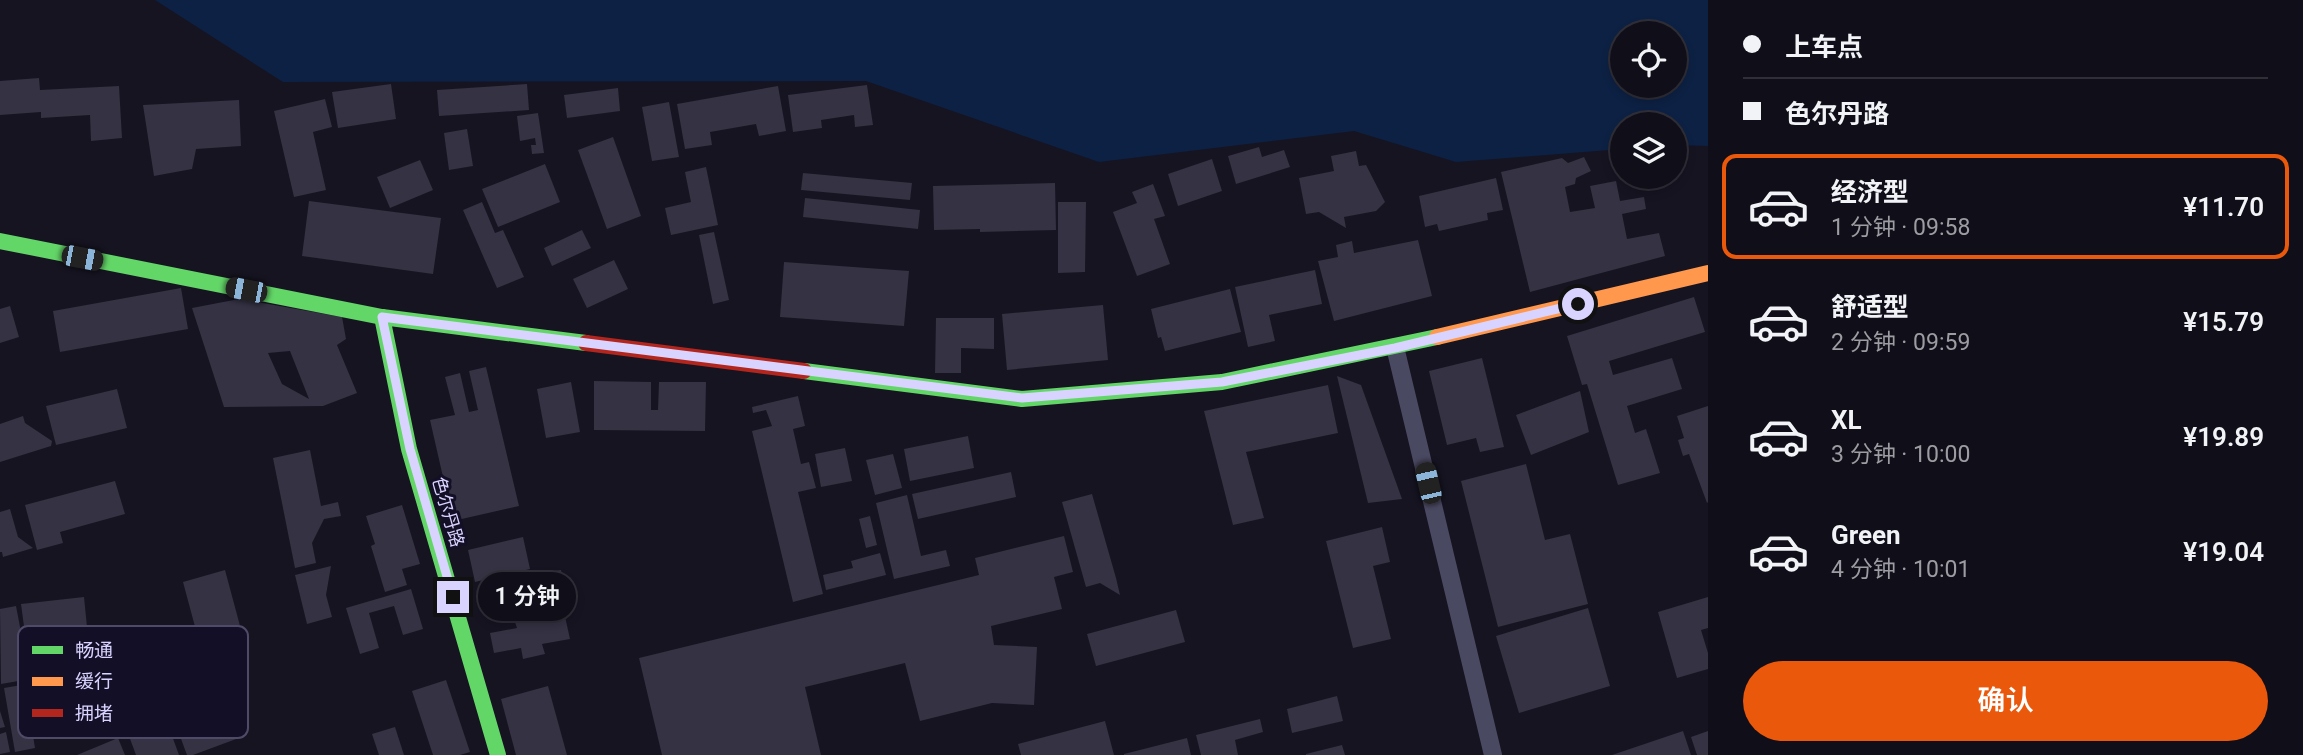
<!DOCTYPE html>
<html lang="zh">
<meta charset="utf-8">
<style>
body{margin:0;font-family:Roboto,"Noto Sans SC",sans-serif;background:#191822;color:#f1f3f6;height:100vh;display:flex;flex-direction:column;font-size:26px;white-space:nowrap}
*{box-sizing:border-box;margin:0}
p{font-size:23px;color:#9c9ca2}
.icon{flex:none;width:38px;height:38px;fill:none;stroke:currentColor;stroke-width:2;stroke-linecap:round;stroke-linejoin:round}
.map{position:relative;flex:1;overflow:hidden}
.drawer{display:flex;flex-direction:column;background:#100f19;width:595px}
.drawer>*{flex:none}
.banner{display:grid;align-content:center;height:154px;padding:0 35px;background:#100f19}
.controls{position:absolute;left:1610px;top:21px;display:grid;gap:14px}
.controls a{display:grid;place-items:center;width:77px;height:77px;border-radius:50%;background:#100f19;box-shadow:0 4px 10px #0003,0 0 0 2px #302f38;font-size:35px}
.end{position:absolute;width:32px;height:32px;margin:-16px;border:9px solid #d9d4ff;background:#111;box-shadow:0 0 0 4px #111}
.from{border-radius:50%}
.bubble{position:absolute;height:49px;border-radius:24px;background:#100f19;box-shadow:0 4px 10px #0003,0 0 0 2px #302f38;font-size:23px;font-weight:600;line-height:49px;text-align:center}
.car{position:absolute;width:21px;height:42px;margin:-21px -10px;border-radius:9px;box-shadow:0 0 5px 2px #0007;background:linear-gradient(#222 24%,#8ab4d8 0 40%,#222 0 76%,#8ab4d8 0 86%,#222 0)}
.banner b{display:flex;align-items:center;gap:24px;height:66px;font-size:26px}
.banner b+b{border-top:2px solid #302f38}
.banner i{width:18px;height:18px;background:#f1f3f6}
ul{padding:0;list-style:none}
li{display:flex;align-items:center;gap:21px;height:105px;margin:0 14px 10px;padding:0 21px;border:4px solid transparent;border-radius:14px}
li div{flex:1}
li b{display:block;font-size:26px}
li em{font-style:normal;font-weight:600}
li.selected{border-color:#ea580c}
li>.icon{width:63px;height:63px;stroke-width:1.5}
.button{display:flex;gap:14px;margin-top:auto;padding:14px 35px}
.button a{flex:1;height:80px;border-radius:42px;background:#ea580c;color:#fff;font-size:28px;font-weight:600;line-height:80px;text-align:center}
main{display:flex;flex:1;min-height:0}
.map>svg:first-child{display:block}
.water{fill:#0d2144;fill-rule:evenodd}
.building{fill:#343243;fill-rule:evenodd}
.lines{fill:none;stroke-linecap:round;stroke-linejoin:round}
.lane{stroke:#4a4962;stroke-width:18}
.fast{stroke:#63d668;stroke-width:16}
.slow{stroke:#ff974d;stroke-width:16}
.jam{stroke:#b3261e;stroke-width:16}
.route{stroke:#d9d4ff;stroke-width:9}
.labels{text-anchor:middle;stroke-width:6;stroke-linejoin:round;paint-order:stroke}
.street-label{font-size:18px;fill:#d9d4ff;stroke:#130f26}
.key{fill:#130f26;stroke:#4e4a67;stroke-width:2}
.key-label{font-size:19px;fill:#d9d4ff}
</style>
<main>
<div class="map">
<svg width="1708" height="755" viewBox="0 0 1708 755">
<rect width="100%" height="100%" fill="#161421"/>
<path class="water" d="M 155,0 L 1708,0 L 1708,146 L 1675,145 L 1675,124 L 1622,124 L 1622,149 L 1456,162 L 1354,131 L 1099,162 L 866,81 L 283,82 ZM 1622,33 L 1675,33 L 1675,86 L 1622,86 Z"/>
<g class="building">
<path d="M 39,78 L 40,90 L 119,86 L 122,138 L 91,141 L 90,115 L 41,118 L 41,112 L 0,115 L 0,81 Z"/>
<path d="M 391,84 L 396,119 L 338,128 L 332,92 Z"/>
<path d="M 527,84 L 529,110 L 439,116 L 437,90 Z"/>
<path d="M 867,85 L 873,125 L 855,127 L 854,115 L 821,120 L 822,128 L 793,132 L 788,95 Z"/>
<path d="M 778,86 L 786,131 L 759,136 L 756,124 L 710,132 L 712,145 L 685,149 L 677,104 Z"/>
<path d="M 618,88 L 620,111 L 567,118 L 564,95 Z"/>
<path d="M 325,99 L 332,127 L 313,132 L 326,190 L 294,197 L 274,111 Z"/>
<path d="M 239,100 L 241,146 L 196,149 L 192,169 L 154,176 L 143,105 Z"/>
<path d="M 669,102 L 679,157 L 652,161 L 642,107 Z"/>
<path d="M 538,113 L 544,153 L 532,154 L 531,145 L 536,145 L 535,138 L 520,141 L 517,116 Z"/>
<path d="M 467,129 L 473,166 L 449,170 L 444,133 Z"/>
<path d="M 613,137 L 641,216 L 607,229 L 578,150 Z"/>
<path d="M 1259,147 L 1262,157 L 1284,150 L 1290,167 L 1236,184 L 1228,156 Z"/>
<path d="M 1356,151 L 1359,166 L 1366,165 L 1385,202 L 1376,211 L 1344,217 L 1346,228 L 1319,212 L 1306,214 L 1299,178 L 1334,171 L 1331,156 Z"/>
<path d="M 1584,157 L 1591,171 L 1576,178 L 1575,184 L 1565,187 L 1570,212 L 1595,208 L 1590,186 L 1616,181 L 1620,201 L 1644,197 L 1646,209 L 1622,214 L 1627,239 L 1659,233 L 1665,256 L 1530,292 L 1501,172 L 1562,158 L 1568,163 Z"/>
<path d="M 1212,159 L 1222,191 L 1178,206 L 1168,174 Z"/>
<path d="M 420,160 L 433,190 L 390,208 L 377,177 Z"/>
<path d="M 545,164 L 560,202 L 498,227 L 482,189 Z"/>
<path d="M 706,167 L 718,225 L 671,235 L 665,208 L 691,202 L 685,172 Z"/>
<path d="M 803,173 L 912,183 L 910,200 L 801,190 Z"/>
<path d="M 1496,178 L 1503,210 L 1487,213 L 1488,220 L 1439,231 L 1437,224 L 1425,227 L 1419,196 Z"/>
<path d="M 1055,183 L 1056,230 L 980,232 L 980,229 L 934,230 L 933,186 Z"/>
<path d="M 1153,184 L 1165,216 L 1154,219 L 1170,264 L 1137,276 L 1113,212 L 1137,203 L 1132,192 Z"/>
<path d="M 805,198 L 920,210 L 918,229 L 803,217 Z"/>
<path d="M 309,201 L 441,218 L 433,274 L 302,256 Z"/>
<path d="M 482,202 L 495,233 L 503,230 L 524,277 L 497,288 L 463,210 Z"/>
<path d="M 1058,202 L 1086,202 L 1085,272 L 1058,273 Z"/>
<path d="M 582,230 L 591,248 L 552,266 L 544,248 Z"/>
<path d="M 714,232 L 729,300 L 713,304 L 699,235 Z"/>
<path d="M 1418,240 L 1432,296 L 1334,321 L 1318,261 L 1338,257 L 1336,245 L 1352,241 L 1354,253 Z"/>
<path d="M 614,260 L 628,289 L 587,308 L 573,279 Z"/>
<path d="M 784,262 L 909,271 L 904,326 L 780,317 Z"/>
<path d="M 1315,270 L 1322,304 L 1269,315 L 1275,341 L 1248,347 L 1235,287 Z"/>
<path d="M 181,288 L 188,329 L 60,352 L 53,311 Z"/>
<path d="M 1230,289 L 1241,332 L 1165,351 L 1161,337 L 1158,338 L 1151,309 Z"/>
<path d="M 1694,297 L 1705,332 L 1609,361 L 1613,375 L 1672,358 L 1682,389 L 1627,406 L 1635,433 L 1646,429 L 1660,473 L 1618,485 L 1587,384 L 1582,385 L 1567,336 Z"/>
<path d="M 239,299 L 342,317 L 346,339 L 337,345 L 357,393 L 323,406 L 224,407 L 192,308 ZM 290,351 L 309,399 L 282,384 L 268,353 Z"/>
<path d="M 1103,305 L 1108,360 L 1007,370 L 1002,314 Z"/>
<path d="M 10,306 L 19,337 L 0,343 L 0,309 Z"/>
<path d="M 936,318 L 994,318 L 994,349 L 961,348 L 961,373 L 935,373 Z"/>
<path d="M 1482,358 L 1504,447 L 1480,452 L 1476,438 L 1447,445 L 1429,371 Z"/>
<path d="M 486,367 L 519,506 L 453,521 L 430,420 L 455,415 L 445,377 L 460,373 L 469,412 L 478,410 L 469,371 Z"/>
<path d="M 1337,376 L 1361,385 L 1402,499 L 1368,503 Z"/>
<path d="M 594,381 L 651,382 L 651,410 L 658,410 L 659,382 L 706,382 L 705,431 L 594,430 Z"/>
<path d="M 571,382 L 580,432 L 546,438 L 537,389 Z"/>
<path d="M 1328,385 L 1338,433 L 1246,452 L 1264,518 L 1233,525 L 1204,411 Z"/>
<path d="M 117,389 L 127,428 L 56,445 L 46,406 Z"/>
<path d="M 1580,391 L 1589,432 L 1531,455 L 1516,415 Z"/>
<path d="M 798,396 L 805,426 L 793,429 L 801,464 L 809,462 L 816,488 L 798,492 L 823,594 L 793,602 L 752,431 L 772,426 L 766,410 L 753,413 L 752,407 Z"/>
<path d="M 1708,406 L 1708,502 L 1707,503 L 1689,454 L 1683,456 L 1678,440 L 1684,438 L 1677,416 Z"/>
<path d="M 23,416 L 25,423 L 52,441 L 51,446 L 0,462 L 0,424 Z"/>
<path d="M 968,436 L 974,468 L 910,481 L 904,449 Z"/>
<path d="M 845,448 L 852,481 L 821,487 L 815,454 Z"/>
<path d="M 310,450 L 321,506 L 338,502 L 341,516 L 324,519 L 312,543 L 316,563 L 295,568 L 273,458 Z"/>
<path d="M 893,454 L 902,488 L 875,495 L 866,460 Z"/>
<path d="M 1526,464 L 1545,540 L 1570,534 L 1588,604 L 1498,627 L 1461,481 Z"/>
<path d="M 1011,472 L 1016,497 L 918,519 L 912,494 Z"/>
<path d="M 115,481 L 125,514 L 60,532 L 63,543 L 37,550 L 25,505 Z"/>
<path d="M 1092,494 L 1116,578 L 1120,595 L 1100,583 L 1086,587 L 1062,502 Z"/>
<path d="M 907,495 L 921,556 L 946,550 L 950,566 L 894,579 L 876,503 Z"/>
<path d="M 402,505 L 420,564 L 402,569 L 407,585 L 385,592 L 371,546 L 375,544 L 366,516 Z"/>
<path d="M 10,509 L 18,537 L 33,548 L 3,557 L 2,552 L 0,552 L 0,512 Z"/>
<path d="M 870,516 L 877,545 L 866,548 L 859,519 Z"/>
<path d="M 1382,527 L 1390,562 L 1373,566 L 1391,639 L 1353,648 L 1326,541 Z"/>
<path d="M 1064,536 L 1073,572 L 1054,577 L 1062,609 L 991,626 L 994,645 L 1037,647 L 1034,705 L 992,703 L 920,721 L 905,663 L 805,687 L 821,755 L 662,755 L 639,658 L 979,575 L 975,558 Z"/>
<path d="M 523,537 L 530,569 L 475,582 L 468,550 Z"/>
<path d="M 880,553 L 886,575 L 826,590 L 823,575 L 853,568 L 851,561 Z"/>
<path d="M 331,566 L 326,595 L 332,617 L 307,624 L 295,575 Z"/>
<path d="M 225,570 L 243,637 L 201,649 L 183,582 Z"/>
<path d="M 561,570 L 567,606 L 538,610 L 532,574 Z"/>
<path d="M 411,589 L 423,629 L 403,635 L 394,606 L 369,613 L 379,648 L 360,654 L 346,608 Z"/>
<path d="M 84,597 L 87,627 L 25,634 L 21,604 Z"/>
<path d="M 1708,597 L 1708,628 L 1701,630 L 1708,653 L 1708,669 L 1677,678 L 1658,612 Z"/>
<path d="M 16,606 L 30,679 L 1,684 L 0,609 Z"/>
<path d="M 1588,608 L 1610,686 L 1519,713 L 1496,636 Z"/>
<path d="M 1176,610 L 1185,642 L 1096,666 L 1087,634 Z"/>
<path d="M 564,612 L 570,639 L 542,644 L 545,654 L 523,659 L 521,648 L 494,653 L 490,633 L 517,628 L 515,622 Z"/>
<path d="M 73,676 L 79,708 L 30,717 L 35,748 L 15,752 L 4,688 Z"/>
<path d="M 446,680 L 470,752 L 460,755 L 433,755 L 412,691 Z"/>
<path d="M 548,686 L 567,755 L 516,755 L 501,699 Z"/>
<path d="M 1337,696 L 1343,721 L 1292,733 L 1287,709 Z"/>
<path d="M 233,699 L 247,735 L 193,755 L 187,755 L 174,720 Z"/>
<path d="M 0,711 L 5,727 L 0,728 Z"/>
<path d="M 1260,719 L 1263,732 L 1235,740 L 1238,755 L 1201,755 L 1196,735 Z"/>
<path d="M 1105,721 L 1114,755 L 1021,755 L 1018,744 Z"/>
<path d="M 167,722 L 179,755 L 136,755 L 129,736 Z"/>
<path d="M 395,727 L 404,755 L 379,755 L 372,734 Z"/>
<path d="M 1683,731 L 1691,755 L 1612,755 Z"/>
<path d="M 1708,731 L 1708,755 L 1697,755 L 1691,737 Z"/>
<path d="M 6,732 L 10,752 L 0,754 L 0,734 Z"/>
<path d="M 118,738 L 125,755 L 77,755 Z"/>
<path d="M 1187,738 L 1191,755 L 1124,755 L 1124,754 Z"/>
<path d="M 1342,745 L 1345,755 L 1306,755 L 1306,754 Z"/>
</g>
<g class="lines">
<path class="lane" d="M 1395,347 L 1493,755"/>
<g class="fast">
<path d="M 0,241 L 382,317 L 586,343"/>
<path d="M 382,317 L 409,449 L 498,755"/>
<path d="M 804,371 L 1022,399 L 1222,382 L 1437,337"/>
</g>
<path class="slow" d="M 1437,337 L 1708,273"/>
<path class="jam" d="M 586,343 L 804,371"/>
</g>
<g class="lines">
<path class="route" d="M 453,597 L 410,449 L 382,317 L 1022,398 L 1222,382 L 1395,348 L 1578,304"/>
</g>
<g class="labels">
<g class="street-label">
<text transform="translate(448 512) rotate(74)" y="6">色尔丹路</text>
</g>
</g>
<rect x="18" y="626" width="230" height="112" rx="10" class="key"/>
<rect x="32" y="646" width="31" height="8" fill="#63d668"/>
<rect x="32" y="677" width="31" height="9" fill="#ff974d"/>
<rect x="32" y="709" width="31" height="8" fill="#b3261e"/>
<g class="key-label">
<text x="75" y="657">畅通</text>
<text x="75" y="688">缓行</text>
<text x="75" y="720">拥堵</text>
</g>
</svg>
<div class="controls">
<a><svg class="icon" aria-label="locate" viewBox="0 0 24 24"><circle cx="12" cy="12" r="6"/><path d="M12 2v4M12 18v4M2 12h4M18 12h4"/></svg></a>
<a><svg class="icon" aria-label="layers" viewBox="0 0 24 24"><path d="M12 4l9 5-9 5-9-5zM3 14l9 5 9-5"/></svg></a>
</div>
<i class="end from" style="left:1578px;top:304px"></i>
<i class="end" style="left:453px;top:597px"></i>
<div class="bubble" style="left:478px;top:572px;width:98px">1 分钟</div>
<i class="car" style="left:82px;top:258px;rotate:101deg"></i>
<i class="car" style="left:246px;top:290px;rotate:281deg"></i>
<i class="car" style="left:1428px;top:483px;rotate:347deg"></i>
</div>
<section class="drawer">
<div class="banner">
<b><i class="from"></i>上车点</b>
<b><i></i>色尔丹路</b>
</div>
<ul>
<li class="selected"><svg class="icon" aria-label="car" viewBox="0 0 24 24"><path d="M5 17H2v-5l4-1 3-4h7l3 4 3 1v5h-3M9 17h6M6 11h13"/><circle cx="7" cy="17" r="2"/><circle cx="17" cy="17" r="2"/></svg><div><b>经济型</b><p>1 分钟 · 09:58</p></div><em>¥11.70</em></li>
<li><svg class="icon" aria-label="car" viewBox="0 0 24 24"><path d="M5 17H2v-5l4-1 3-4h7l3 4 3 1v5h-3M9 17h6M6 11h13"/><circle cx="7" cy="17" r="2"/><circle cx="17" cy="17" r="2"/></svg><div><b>舒适型</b><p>2 分钟 · 09:59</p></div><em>¥15.79</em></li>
<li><svg class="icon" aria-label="car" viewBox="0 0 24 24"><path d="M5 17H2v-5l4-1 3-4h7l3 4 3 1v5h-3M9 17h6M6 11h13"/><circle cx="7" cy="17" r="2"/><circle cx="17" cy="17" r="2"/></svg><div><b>XL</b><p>3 分钟 · 10:00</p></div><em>¥19.89</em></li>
<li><svg class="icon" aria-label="car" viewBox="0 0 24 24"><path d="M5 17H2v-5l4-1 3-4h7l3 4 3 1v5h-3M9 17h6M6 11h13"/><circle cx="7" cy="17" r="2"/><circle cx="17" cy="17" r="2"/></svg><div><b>Green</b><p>4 分钟 · 10:01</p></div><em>¥19.04</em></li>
</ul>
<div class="button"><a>确认</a></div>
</section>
</main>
